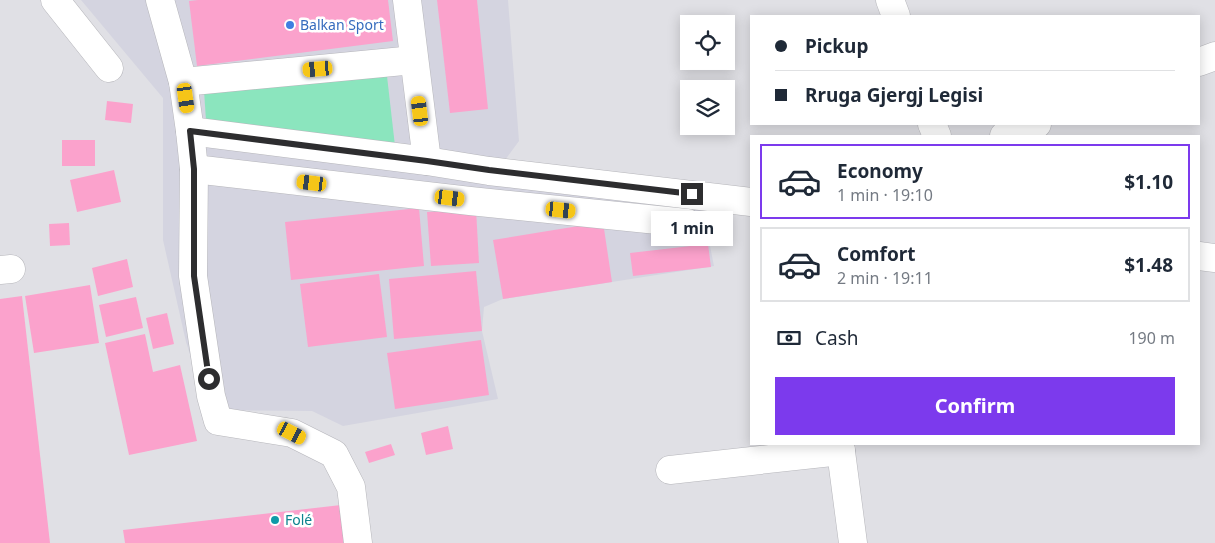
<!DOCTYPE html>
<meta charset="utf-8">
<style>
body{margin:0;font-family:"Noto Sans",sans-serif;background:#f2f2f3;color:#1f2937;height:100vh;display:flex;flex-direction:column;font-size:19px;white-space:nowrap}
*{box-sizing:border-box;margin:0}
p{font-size:16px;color:#747a83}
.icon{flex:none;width:28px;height:28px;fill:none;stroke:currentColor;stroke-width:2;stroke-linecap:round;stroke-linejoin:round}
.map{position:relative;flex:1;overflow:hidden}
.details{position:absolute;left:750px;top:135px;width:450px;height:310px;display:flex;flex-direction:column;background:#fff;border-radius:0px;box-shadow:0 2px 12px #0003}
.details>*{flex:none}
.guide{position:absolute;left:750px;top:15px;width:450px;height:110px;border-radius:0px;box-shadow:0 2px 12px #0003;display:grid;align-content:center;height:110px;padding:0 25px;background:#fff}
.buttons{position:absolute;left:680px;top:15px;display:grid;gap:10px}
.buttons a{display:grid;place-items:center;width:55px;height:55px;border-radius:0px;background:#fff;box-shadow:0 2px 12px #0003;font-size:25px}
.end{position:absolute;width:22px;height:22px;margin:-11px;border:6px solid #2d2d2f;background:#fff;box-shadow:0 0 0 2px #fff}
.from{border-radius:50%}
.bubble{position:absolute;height:35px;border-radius:0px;background:#fff;box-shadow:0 2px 12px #0003;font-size:16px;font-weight:700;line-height:35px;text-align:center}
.car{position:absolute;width:15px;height:30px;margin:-15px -8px;border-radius:6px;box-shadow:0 0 4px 1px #0007;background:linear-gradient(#f5c518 24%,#345 0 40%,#f5c518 0 76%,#345 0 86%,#f5c518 0)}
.guide b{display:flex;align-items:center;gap:18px;height:48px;font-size:19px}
.guide b+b{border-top:1px solid #e0e1e3}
.guide i{width:12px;height:12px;background:#1f2937}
ul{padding:9px 0 0;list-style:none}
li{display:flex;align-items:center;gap:15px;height:75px;margin:0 10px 8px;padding:0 15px;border:2px solid #e0e1e3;border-radius:0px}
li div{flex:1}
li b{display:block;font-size:19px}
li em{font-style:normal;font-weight:700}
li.current{border-color:#7c3aed}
li>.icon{width:45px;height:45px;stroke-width:1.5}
.pay{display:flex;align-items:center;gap:12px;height:55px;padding:0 25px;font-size:19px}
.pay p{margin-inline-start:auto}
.action{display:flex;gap:10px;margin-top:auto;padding:10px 25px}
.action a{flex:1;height:58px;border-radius:0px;background:#7c3aed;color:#fff;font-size:20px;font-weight:700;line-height:58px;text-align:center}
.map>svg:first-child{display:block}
.built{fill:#d4d4e0}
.green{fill:#8be5be}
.building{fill:#fba2cc}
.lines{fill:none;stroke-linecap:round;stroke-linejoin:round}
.minor-casing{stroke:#b6b6bb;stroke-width:29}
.minor{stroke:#fff;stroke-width:28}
.route{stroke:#2d2d2f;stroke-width:6}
.shop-dot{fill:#3f7fe0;stroke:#fff;stroke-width:2}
.culture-dot{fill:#0f9aa8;stroke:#fff;stroke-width:2}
.labels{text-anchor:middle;stroke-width:5;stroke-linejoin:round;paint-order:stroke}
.shop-label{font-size:14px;fill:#366cbe;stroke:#fff;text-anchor:start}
.culture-label{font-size:14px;fill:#0d838f;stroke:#fff;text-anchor:start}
</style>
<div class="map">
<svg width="1215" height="543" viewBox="0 0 1215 543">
<rect width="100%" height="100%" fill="#e0e0e5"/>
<path class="built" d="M 81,0 L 508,0 L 519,141 L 505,160 L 702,206 L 714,266 L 503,299 L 484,307 L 482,331 L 498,399 L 343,426 L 312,411 L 208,410 L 186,342 L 163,240 L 163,98 Z"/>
<path class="green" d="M 387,76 L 395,146 L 206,120 L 204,91 Z"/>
<g class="building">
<path d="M 198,0 L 388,0 L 393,41 L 197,66 L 189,1 Z"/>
<path d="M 437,0 L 477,0 L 488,109 L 450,113 Z"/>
<path d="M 107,101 L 133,104 L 131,123 L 105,120 Z"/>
<rect x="62" y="140" width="33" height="26"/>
<path d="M 114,170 L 121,202 L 77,212 L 70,180 Z"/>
<path d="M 419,208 L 424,266 L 291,280 L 285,222 Z"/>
<path d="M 476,209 L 479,263 L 431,266 L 427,212 Z"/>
<path d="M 603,222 L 612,282 L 503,299 L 493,240 Z"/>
<path d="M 69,223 L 70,245 L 50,246 L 49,224 Z"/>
<path d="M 708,244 L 711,267 L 633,276 L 630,253 Z"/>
<path d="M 127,259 L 133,287 L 98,296 L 92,268 Z"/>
<path d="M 476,271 L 482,331 L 394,339 L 389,279 Z"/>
<path d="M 379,274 L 387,337 L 308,347 L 300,284 Z"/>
<path d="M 90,285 L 99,343 L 34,353 L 25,296 Z"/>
<path d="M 22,296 L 50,543 L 0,543 L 0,299 Z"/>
<path d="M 136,297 L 143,328 L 106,337 L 99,305 Z"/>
<path d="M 167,313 L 174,344 L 153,349 L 146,318 Z"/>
<path d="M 145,334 L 153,372 L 180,365 L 197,441 L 129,455 L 105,343 Z"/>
<path d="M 481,340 L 489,395 L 395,409 L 387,353 Z"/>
<path d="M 448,426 L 453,449 L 426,455 L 421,433 Z"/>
<path d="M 391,444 L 395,455 L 369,463 L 365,452 Z"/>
<path d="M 341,505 L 346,543 L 125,543 L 123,530 Z"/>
</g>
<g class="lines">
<g class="minor-casing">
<g id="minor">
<path d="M 55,0 L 109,68"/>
<path d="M 160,0 L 183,82 L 190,131 L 194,169 L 193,276 L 211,396 L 218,421 L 292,433 L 334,454 L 351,487 L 358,543"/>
<path d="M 407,0 L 427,161"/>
<path d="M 890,0 L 896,16"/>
<path d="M 1199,62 L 1215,56"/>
<path d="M 183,82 L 414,60"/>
<path d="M 932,124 L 937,136"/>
<path d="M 190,131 L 427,161 L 489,171 L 751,202"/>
<path d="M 1004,136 L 1037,124"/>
<path d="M 194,169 L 470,201 L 687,223"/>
<path d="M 1199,256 L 1215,258"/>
<path d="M 0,270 L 11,269"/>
<path d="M 840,444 L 853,543"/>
<path d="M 670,470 L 841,451"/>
</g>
</g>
<use href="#minor" class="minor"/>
</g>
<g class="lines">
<path class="route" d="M 209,379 L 194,276 L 194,169 L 190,131 L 427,161 L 489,170 L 692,194"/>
</g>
<circle class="shop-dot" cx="290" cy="25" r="5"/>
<circle class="culture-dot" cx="275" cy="520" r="5"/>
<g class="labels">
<g class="shop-label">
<text x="300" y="30">Balkan Sport</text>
</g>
<g class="culture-label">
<text x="285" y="525">Folé</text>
</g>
</g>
</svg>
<div class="buttons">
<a><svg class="icon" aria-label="locate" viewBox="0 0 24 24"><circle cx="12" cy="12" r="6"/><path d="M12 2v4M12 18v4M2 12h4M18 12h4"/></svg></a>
<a><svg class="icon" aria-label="layers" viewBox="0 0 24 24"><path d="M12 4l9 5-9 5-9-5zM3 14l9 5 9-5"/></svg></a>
</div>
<i class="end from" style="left:209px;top:379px"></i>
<i class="end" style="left:692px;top:194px"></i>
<div class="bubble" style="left:651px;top:211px;width:82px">1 min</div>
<i class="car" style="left:318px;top:69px;rotate:265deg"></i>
<i class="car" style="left:186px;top:98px;rotate:172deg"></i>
<i class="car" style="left:420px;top:111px;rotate:353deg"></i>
<i class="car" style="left:312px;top:183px;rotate:277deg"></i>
<i class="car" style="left:450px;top:198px;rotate:97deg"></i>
<i class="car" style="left:561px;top:210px;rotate:96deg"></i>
<i class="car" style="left:292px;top:433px;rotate:117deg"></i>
<div class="guide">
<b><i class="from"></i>Pickup</b>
<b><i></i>Rruga Gjergj Legisi</b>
</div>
<section class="details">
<ul>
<li class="current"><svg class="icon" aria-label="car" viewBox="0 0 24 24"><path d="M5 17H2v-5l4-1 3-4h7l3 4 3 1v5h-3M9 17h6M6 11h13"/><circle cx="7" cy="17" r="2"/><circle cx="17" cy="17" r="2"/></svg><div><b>Economy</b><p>1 min · 19:10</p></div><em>$1.10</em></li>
<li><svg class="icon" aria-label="car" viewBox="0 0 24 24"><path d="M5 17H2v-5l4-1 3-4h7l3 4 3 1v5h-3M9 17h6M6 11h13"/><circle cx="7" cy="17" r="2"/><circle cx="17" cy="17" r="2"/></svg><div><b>Comfort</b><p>2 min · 19:11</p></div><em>$1.48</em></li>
</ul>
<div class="pay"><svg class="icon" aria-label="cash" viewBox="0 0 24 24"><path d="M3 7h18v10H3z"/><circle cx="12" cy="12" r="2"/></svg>Cash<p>190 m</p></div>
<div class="action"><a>Confirm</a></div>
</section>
</div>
